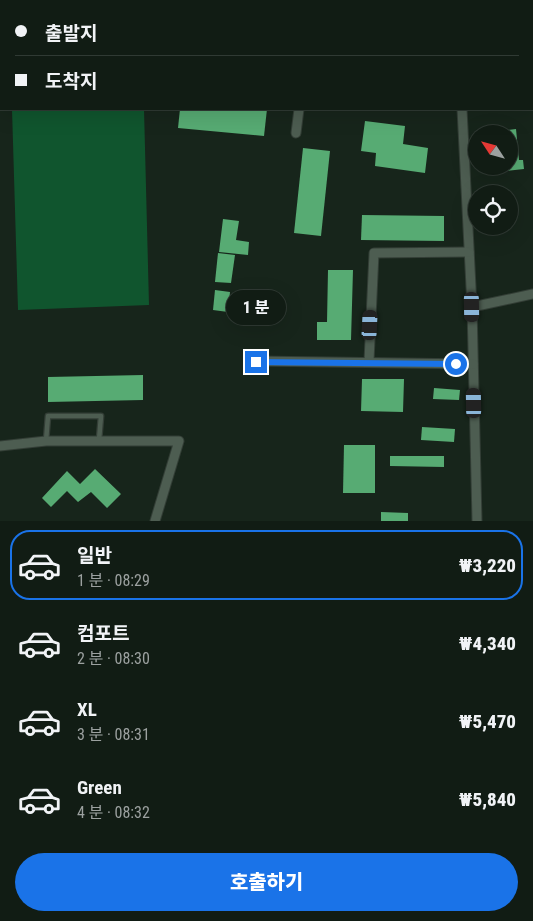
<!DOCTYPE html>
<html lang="ko">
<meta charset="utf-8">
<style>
body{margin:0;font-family:"Roboto Condensed","Noto Sans KR",sans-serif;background:#1e2922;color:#f1f3f6;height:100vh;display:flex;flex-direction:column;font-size:19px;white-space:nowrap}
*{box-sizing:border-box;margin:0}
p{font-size:16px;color:#9ca1a0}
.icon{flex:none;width:28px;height:28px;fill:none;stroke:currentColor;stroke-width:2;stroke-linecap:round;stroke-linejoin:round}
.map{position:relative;height:521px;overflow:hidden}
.drawer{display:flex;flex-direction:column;background:#111c14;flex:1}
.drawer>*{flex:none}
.top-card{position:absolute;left:0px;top:0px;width:534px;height:110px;box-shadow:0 5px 20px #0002,0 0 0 1px #303a34;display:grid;align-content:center;height:110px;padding:0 15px;background:#111c14}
.needle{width:32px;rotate:306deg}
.tools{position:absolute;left:468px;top:125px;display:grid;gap:10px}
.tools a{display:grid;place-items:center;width:50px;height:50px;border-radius:50%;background:#111c14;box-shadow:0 5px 20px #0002,0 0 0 1px #303a34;font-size:25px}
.end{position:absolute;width:22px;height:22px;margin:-11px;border:6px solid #1a73e8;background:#fff;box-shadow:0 0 0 2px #fff}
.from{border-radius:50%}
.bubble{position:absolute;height:35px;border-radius:18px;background:#111c14;box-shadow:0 5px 20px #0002,0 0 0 1px #303a34;font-size:16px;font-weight:800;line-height:35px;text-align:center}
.car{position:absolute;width:15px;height:30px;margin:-15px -8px;border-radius:6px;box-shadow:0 0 4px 1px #0007;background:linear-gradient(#222 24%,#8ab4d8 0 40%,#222 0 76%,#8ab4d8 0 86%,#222 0)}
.top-card b{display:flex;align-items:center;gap:18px;height:48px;font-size:19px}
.top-card b+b{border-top:1px solid #303a34}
.top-card i{width:12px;height:12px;background:#f1f3f6}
ul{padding:9px 0 0;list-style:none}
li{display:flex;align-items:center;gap:15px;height:70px;margin:0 10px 8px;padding:0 5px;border:2px solid transparent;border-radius:20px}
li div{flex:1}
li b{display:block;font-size:19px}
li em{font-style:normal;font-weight:800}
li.on{border-color:#1a73e8}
li>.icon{width:45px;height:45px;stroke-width:1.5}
.cta{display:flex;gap:10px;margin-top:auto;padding:10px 15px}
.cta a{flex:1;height:58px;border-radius:30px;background:#1a73e8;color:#fff;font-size:20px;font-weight:800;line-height:58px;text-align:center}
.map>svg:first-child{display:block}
.green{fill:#10552e}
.water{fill:#16733f;stroke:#4d916a}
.building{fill:#57ab73}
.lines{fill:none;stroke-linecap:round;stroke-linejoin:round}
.lane-casing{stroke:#333e36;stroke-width:7}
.street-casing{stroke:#333e36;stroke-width:11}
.lane{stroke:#4d5d51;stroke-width:4.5}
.street{stroke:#4d5d51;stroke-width:9}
.route{stroke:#1a73e8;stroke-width:6}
</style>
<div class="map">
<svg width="533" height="521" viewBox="0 0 533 521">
<rect width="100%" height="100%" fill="#17251b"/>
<path class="green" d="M 12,109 L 144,109 L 149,305 L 18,310 Z"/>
<path class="water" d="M 0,0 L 445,0 L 1,1 L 0,10 Z"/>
<g class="building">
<path d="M 180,109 L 267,109 L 264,136 L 178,128 Z"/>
<path d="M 365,121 L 405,126 L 403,144 L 428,148 L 425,173 L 375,166 L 376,153 L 361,151 Z"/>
<path d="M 516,129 L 519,160 L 523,160 L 524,169 L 486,173 L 485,166 L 509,166 L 509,134 L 492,134 L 492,132 Z"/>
<path d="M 303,148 L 330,151 L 321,236 L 294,233 Z"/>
<path d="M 362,215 L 444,216 L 444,241 L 361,240 Z"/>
<path d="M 223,219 L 239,221 L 236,240 L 249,242 L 248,255 L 219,252 Z"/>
<path d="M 218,253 L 235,255 L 231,283 L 215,282 Z"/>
<path d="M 328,270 L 353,270 L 351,340 L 317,340 L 317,322 L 327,322 Z"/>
<path d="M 215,290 L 230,292 L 228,312 L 213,310 Z"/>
<path d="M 143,375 L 143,400 L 48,402 L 48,377 Z"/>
<path d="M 362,379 L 404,379 L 403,412 L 361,411 Z"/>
<path d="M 434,388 L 460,390 L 459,400 L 433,399 Z"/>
<path d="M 422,427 L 455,429 L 454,442 L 421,440 Z"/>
<path d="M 344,445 L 375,445 L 375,493 L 343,493 Z"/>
<path d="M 390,456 L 444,456 L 444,467 L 390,466 Z"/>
<path d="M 95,469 L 121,494 L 107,508 L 91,492 L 78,502 L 67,491 L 51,507 L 42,498 L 67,471 L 80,484 Z"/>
<path d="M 381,512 L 408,513 L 408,521 L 381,521 Z"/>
</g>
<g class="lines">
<g class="lane-casing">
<g id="lane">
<path d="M 532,76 L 533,76"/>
<path d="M 532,98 L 533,98"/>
<path d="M 46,441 L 48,416 L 101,416 L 99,440"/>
</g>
</g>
<g class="street-casing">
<g id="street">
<path d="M 480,1 L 482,0"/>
<path d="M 0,20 L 1,20"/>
<path d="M 462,109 L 472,307 L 477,521"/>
<path d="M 296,133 L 299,109"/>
<path d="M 472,307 L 533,294"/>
<path d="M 256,361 L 473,364"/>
<path d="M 369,361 L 374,253 L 469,252"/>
<path d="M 0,446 L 46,441 L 179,441 L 155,521"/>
</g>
</g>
<use href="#lane" class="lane"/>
<use href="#street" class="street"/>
</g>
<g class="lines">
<path class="route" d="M 256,362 L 456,364"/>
</g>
</svg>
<div class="tools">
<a><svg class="needle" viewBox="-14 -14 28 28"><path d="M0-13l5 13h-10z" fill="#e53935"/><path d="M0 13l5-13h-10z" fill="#9ca1a0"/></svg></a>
<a><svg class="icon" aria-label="locate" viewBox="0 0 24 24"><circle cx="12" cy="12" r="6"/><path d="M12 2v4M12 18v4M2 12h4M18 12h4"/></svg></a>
</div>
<i class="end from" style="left:456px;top:364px"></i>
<i class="end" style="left:256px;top:362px"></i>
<div class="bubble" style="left:226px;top:290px;width:60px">1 분</div>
<i class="car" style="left:472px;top:307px;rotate:179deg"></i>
<i class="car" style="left:370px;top:325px;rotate:3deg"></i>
<i class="car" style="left:474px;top:403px;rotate:359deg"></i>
<div class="top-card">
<b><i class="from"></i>출발지</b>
<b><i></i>도착지</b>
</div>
</div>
<section class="drawer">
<ul>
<li class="on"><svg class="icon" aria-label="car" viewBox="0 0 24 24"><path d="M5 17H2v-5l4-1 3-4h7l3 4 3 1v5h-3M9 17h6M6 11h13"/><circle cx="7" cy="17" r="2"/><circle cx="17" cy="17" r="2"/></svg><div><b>일반</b><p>1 분 · 08:29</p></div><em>₩3,220</em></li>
<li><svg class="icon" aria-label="car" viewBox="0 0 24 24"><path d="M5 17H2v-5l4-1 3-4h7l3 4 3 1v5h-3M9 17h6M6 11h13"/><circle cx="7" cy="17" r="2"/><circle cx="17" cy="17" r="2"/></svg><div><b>컴포트</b><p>2 분 · 08:30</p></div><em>₩4,340</em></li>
<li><svg class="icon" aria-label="car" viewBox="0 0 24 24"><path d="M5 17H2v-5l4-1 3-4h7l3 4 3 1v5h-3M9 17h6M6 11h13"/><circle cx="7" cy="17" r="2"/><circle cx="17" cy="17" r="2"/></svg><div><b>XL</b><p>3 분 · 08:31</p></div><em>₩5,470</em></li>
<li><svg class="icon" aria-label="car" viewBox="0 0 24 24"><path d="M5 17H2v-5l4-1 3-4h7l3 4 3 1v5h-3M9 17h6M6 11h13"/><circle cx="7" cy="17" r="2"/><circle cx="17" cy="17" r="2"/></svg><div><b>Green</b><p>4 분 · 08:32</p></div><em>₩5,840</em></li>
</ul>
<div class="cta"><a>호출하기</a></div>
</section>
